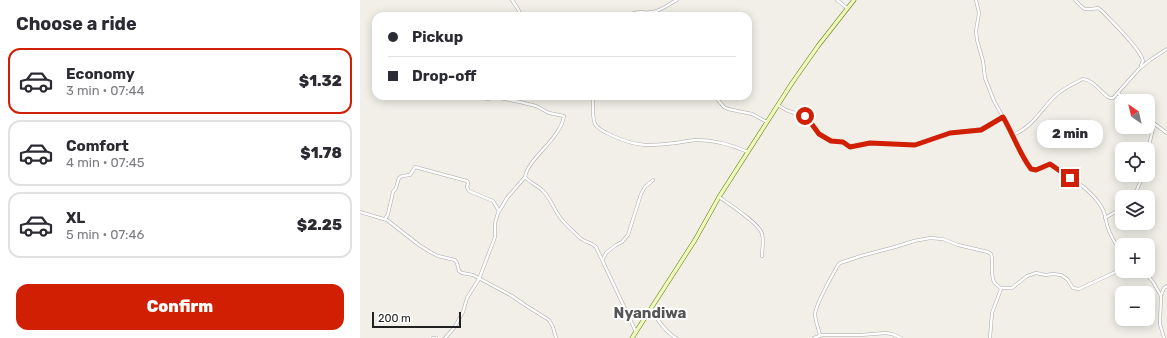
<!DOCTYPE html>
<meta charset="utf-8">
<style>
body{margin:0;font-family:Rubik,sans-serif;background:#f2f2f3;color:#2b2b33;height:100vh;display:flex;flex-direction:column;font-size:15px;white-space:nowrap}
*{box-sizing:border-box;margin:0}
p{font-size:13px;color:#7c7c81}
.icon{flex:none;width:22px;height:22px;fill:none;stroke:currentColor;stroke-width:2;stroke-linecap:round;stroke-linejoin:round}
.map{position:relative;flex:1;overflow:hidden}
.panel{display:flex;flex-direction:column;background:#fff;width:360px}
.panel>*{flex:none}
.banner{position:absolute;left:12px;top:12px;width:380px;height:88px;border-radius:12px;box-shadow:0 2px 10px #0003;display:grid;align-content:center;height:88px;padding:0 16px;background:#fff}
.needle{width:26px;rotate:326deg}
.controls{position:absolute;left:755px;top:94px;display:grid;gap:8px}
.controls a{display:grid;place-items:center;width:40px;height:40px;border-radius:8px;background:#fff;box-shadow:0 2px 10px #0003;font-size:20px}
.scale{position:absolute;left:12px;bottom:10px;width:89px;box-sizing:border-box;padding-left:4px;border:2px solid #212121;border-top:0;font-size:11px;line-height:14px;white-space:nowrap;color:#212121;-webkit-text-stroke:3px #fff;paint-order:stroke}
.end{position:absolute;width:18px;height:18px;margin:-9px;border:5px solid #d01f02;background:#fff;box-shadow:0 0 0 2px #fff}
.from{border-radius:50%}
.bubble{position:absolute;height:28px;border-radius:12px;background:#fff;box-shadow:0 2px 10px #0003;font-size:13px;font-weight:800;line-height:28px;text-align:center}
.banner b{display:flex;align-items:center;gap:14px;height:38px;font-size:15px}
.banner b+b{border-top:1px solid #e1e1e2}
.banner i{width:10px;height:10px;background:#2b2b33}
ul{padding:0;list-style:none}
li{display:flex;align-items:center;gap:12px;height:66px;margin:0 8px 6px;padding:0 8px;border:2px solid #e1e1e2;border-radius:12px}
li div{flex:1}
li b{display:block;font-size:15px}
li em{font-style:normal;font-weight:800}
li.active{border-color:#d01f02}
li>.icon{width:36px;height:36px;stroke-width:1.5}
h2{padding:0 16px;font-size:18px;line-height:48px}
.primary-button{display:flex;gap:8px;margin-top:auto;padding:8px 16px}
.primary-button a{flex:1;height:46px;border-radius:12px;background:#d01f02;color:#fff;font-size:16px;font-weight:800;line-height:46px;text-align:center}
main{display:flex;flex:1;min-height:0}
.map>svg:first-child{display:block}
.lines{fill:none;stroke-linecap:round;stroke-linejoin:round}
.street-casing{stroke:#a8a8a8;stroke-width:3.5}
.secondary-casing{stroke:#5d7a06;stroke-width:4.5}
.street{stroke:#fff;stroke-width:2.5}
.secondary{stroke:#eef9be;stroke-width:3.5}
.route{stroke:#d01f02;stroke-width:5}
.labels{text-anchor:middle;stroke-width:4;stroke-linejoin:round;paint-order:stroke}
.quarter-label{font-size:15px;font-weight:bold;fill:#545454;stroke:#fff}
</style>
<main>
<section class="panel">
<h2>Choose a ride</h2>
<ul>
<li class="active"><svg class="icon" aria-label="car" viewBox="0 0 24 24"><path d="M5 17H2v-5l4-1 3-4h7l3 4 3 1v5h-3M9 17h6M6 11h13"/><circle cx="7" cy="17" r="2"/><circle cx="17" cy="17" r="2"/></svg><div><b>Economy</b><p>3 min · 07:44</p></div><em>$1.32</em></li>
<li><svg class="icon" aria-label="car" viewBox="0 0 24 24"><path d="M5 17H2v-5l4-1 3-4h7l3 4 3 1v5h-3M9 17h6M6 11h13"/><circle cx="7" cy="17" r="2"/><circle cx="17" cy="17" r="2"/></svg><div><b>Comfort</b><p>4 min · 07:45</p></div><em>$1.78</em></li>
<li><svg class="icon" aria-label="car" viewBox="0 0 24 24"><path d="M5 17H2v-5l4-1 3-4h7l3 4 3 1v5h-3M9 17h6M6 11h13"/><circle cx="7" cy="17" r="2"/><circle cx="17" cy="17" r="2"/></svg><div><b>XL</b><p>5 min · 07:46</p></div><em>$2.25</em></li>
</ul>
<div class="primary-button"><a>Confirm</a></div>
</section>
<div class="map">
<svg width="807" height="338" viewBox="0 0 807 338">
<rect width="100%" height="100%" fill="#f1efe8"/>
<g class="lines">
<g class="street-casing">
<g id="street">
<path d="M 152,0 L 158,9 L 161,16"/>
<path d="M 477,0 L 487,8"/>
<path d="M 616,0 L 619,13 L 616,31 L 617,40 L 623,61 L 625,78 L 634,101 L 643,117"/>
<path d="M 715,0 C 725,11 724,10 738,8 L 742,11 C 751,21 781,49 783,61 L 781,65"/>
<path d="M 268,16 C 279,9 282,14 293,12 C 302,10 309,4 317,0"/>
<path d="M 758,93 L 766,101"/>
<path d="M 113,96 L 128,99 L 134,97 L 160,102 L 176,106 L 189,113 L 204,116 C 200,140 168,158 165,177 C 170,183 179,186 184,192 C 190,199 193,206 197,213 C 202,222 211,229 218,236 C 223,242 231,242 236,247 L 276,332"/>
<path d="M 233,96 C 233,103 232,118 235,124 C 238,130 247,133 253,136 C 277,147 290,146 316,143 C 323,142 330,140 337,140 C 355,140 372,145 388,152"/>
<path d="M 354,96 L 358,100 L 364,107 L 368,109 L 392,114 L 407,122"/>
<path d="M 418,105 L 426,110 L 446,117 L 459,134 L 467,139 L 473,141 L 483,142 L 490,147 L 510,143 L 555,145 L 590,133 L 621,129 L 643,117 L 651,132 L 653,134 L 655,134 C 672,127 682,109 694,97 C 702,89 713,84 723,79 C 733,80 740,91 748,97 L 750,98 L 753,98 L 779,69 L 790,60 L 807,49"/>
<path d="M 788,119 L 807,133"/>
<path d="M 652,133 L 662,155 L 671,169 C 679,172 684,163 693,165 C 709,178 731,188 742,208 C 745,213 746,219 747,225 C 750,235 756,245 762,253"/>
<path d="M 788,150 L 794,124"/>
<path d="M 359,197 C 369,204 400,224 402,234 C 404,241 402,249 402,256"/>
<path d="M 774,197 L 783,175"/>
<path d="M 0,212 L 27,220 L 59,245 L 72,253 L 78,256 L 95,260 L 97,263 L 99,271 L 102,273 L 113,275 L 152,296 L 165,305 L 189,320 L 193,327 L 196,338"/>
<path d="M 745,218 L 762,208"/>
<path d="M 25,219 L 28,214 L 33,192 L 36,188 L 39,178 L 42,176 L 50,175 L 55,167 L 107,181 L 108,183 L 107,187 L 109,191 L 133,201 L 139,211"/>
<path d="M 243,259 L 246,253 L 256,245 L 262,242 L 268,235 L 281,194 L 285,187 L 293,180"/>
<path d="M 784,271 L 793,282 L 801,296 L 800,324 L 804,338"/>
<path d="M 641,288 C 645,287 648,289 652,288 L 667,276 L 676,273 L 686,275 L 693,274 L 701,275 L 707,279 L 713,288 L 719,289 L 762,269"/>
<path d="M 801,295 L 804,288 L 807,286"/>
<path d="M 291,309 C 297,319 305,332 316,338"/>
<path d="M 460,336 C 459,329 455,321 455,314 C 456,303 472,276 478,265 L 480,263 L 501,256 L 535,247 L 554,241 L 570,238 L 583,239 L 598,245 L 628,252 L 631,254 C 634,263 630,274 634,282 C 636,285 639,286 641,289 L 632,313 L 630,338"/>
<path d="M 73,338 L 76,338"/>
<path d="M 85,338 L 94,328 L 103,312 L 107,298 L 119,279 L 135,237 L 135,223 L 138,213 L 147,198 L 165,177"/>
<path d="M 454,338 L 462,335 L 500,335 L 526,333 L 532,334 L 541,338"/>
</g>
</g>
<g class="secondary-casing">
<path id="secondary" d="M 272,338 L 335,240 L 359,197 L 432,83 L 458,46 L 494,0"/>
</g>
<use href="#street" class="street"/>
<use href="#secondary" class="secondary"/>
</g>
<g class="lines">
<path class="route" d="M 445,116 L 448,119 L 459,134 L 471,141 L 483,142 L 490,147 L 510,143 L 555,145 L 590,133 L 621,130 L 643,117 C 653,134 659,153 671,169 L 676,170 L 690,164 L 710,178"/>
</g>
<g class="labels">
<g class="quarter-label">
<text x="290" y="318">Nyandiwa</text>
</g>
</g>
</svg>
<div class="controls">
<a><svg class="needle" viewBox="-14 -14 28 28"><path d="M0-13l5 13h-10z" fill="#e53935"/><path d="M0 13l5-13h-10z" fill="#7c7c81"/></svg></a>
<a><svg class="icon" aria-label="locate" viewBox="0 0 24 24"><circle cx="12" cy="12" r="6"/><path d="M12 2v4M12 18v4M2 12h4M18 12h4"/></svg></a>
<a><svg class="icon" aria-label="layers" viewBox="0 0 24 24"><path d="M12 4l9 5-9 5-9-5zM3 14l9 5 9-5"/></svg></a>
<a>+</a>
<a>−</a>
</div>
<div class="scale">200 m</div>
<i class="end from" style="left:445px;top:116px"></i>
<i class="end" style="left:710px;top:178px"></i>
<div class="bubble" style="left:677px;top:120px;width:66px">2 min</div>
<div class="banner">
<b><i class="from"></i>Pickup</b>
<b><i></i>Drop-off</b>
</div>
</div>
</main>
